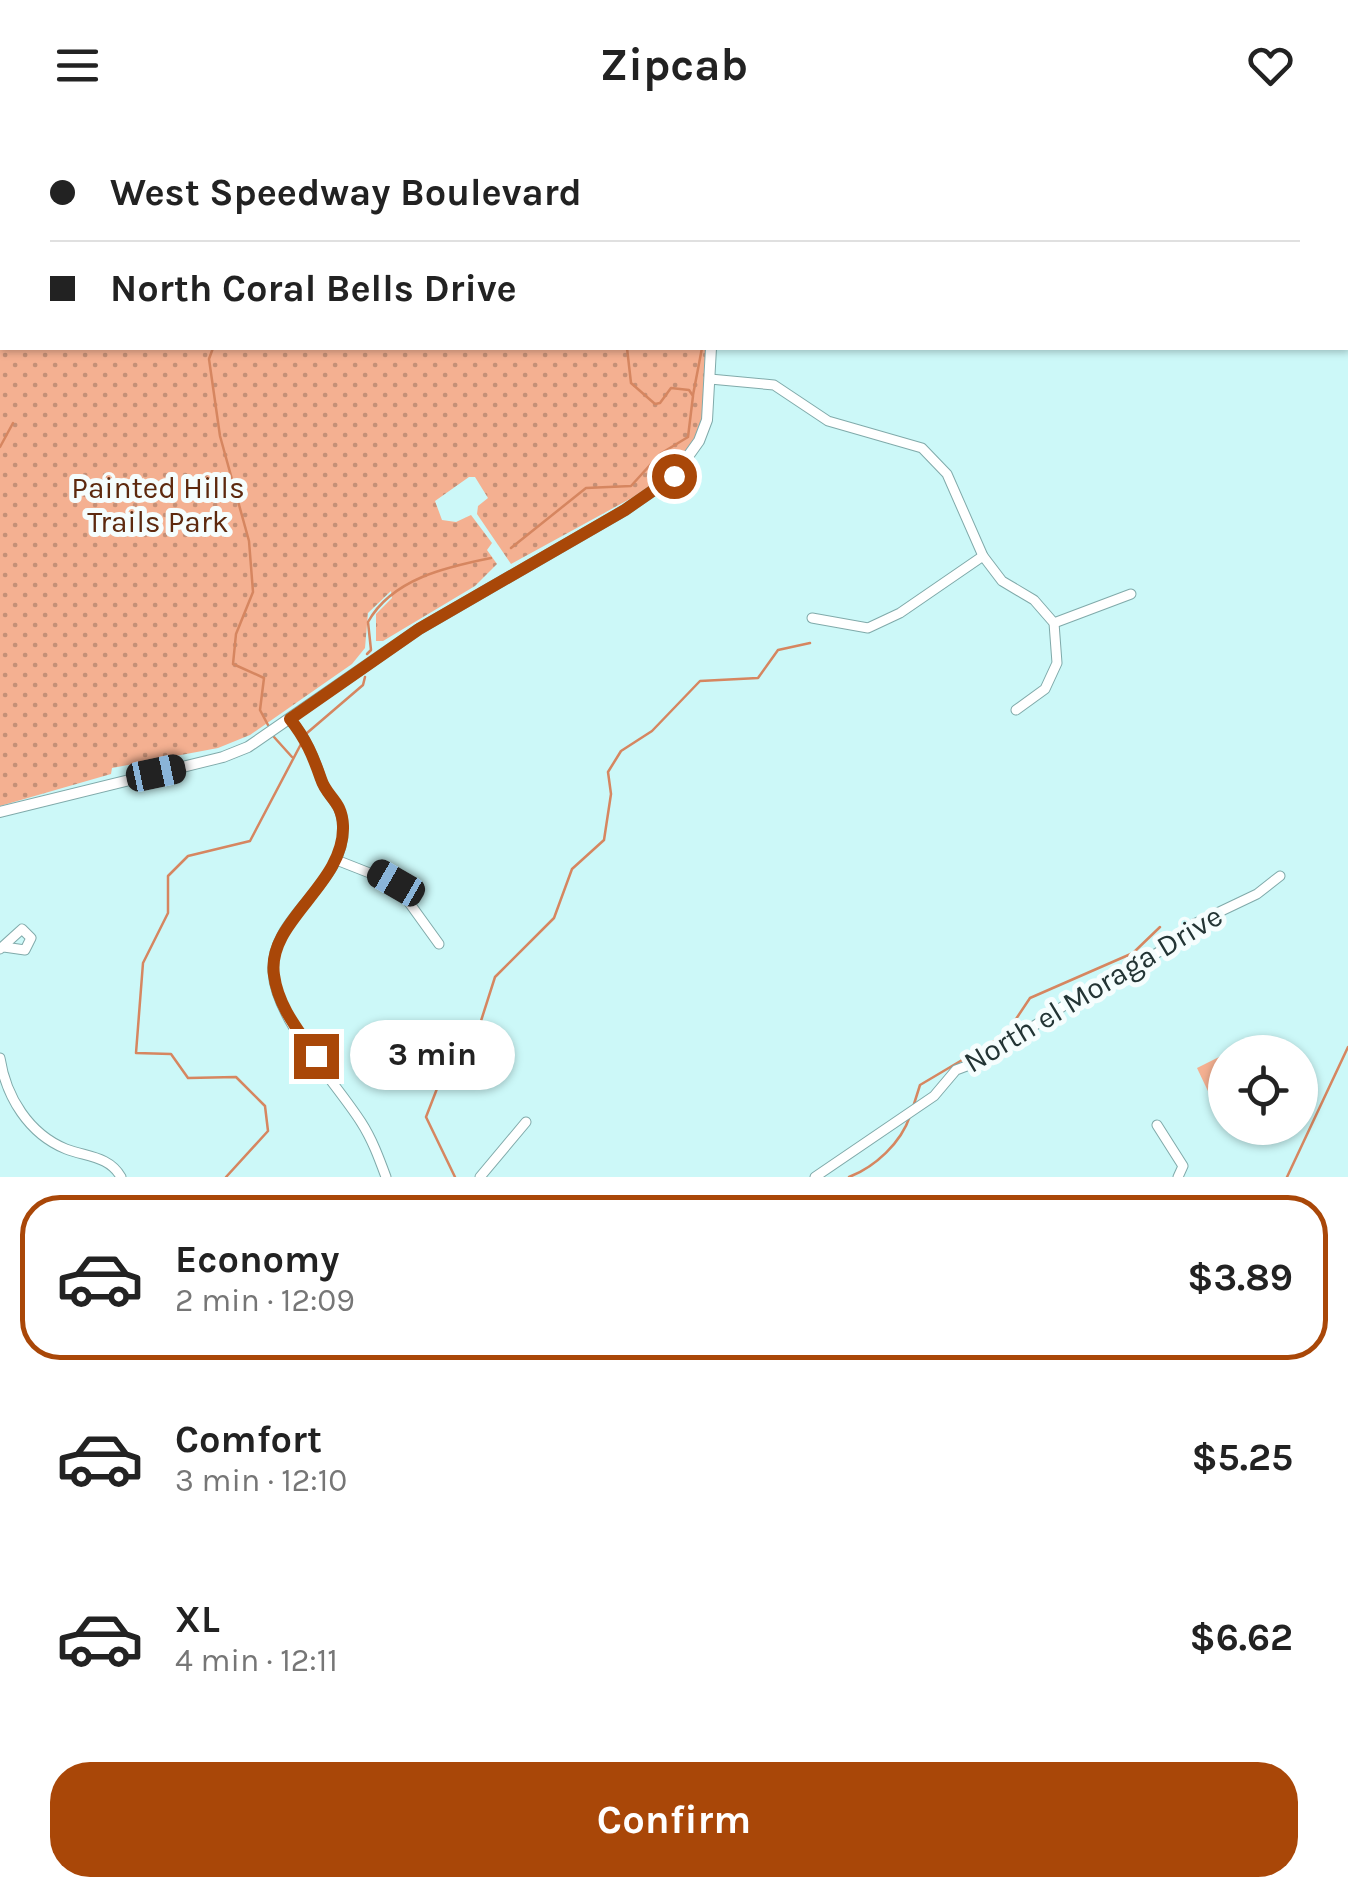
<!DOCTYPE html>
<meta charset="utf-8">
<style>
body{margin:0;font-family:Karla,sans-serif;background:#f2f2f2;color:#222;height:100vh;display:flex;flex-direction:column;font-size:38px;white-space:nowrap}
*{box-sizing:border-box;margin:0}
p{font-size:32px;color:#767676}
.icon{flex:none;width:55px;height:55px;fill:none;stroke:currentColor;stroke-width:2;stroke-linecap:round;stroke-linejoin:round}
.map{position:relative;height:1047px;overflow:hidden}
.details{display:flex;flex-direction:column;background:#fff;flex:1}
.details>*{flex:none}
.top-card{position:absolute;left:0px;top:0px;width:1350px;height:220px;box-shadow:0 2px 8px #0004;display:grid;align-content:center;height:220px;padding:0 50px;background:#fff}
.controls{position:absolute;left:1208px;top:905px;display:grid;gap:20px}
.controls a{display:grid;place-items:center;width:110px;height:110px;border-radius:50%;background:#fff;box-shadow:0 2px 8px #0004;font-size:50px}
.end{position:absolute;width:45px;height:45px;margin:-22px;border:12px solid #a94708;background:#fff;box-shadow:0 0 0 5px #fff}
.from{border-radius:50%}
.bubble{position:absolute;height:70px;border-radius:35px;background:#fff;box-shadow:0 2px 8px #0004;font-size:32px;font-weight:700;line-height:70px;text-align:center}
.car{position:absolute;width:30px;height:60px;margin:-30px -15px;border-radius:12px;box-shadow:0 0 8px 2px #0007;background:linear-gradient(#222 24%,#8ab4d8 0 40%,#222 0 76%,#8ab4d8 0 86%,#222 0)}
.top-card b{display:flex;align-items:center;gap:35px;height:95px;font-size:38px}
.top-card b+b{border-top:2px solid #e0e0e0}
.top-card i{width:25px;height:25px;background:#222}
ul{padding:18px 0 0;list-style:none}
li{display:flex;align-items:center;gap:30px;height:165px;margin:0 20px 15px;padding:0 30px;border:5px solid transparent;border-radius:40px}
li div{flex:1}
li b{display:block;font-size:38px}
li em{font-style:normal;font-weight:700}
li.current{border-color:#a94708}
li>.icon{width:90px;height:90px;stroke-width:1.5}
.primary-button{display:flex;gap:20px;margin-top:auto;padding:20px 50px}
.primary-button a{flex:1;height:115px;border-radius:40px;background:#a94708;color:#fff;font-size:40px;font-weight:700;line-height:115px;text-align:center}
header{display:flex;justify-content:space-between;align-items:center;height:130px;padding:0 50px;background:#fff;font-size:45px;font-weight:700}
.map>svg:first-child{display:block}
.grass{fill:url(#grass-dots)}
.pitch{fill:#f4b091}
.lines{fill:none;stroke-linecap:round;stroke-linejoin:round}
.stream{stroke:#d68660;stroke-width:2.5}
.minor-casing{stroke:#80aaaa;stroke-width:11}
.major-casing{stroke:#80aaaa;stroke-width:12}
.minor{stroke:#fff;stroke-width:9}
.major{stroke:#fff;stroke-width:10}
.route{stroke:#a94708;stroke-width:12}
.labels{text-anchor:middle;stroke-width:10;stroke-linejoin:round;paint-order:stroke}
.park-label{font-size:30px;fill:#5d290e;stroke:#f5fdfd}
.street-label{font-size:30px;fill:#233434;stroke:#f5fdfd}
</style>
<header><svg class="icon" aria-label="menu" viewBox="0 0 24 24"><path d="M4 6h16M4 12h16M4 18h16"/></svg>Zipcab<svg class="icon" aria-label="heart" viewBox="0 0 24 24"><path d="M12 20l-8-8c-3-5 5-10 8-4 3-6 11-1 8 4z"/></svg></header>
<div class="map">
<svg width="1348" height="1047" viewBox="0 0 1348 1047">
<defs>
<pattern id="grass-dots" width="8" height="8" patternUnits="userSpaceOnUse" patternTransform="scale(2.5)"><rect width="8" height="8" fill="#f4b091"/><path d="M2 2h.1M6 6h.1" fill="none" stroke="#c59077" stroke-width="1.8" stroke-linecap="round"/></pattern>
</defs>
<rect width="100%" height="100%" fill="#ccf8f8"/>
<path class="grass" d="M 0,0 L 733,0 L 2,2 L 2,218 L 706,218 L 705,276 L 699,303 L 689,321 L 648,359 L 511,434 L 477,384 L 478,376 L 488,368 L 475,347 L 469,347 L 435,371 L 442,390 L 456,392 L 471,385 L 492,413 L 487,420 L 497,434 L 475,456 L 383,511 L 376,511 L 376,484 L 392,468 L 391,461 L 368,483 L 365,518 L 352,534 L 250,605 L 218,618 L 112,638 L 111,644 L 0,676 Z"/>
<path class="pitch" d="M 1225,924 L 1225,997 L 1197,938 Z"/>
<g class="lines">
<g class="stream">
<path d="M 860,0 L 862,2"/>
<path d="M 213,218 L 209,229 L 220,306 L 249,411 L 253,462 L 236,504 L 233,534 L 264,548 L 260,580 L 268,595"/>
<path d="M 693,265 L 702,218"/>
<path d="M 0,317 L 13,293"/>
<path d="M 511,418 L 586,358 L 631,356 L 660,324 L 688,307 L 693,266 L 689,260 L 671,258 L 660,273 L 655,274 L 631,253 L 627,218"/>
<path d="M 367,524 L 371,520 L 368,492 C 392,449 446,437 491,428"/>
<path d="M 307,603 L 363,555 L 365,547"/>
<path d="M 274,607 L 292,627"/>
<path d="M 914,974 L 920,955 L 1006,904 L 1030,868 L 1133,823 L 1160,797"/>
<path d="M 226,1047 L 268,1001 L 265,976 L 236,947 L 188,948 L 171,924 L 136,923 L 143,833 L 168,783 L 168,746 L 188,726 L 250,711 L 301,614"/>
<path d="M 455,1047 L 426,987 L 452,920 L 480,894 L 495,847 L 554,788 L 572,739 L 604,710 L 611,664 L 608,642 L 621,621 L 652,601 L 700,551 L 758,548 L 778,520 L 810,513"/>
<path d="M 849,1047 C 875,1037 901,1013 910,986"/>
<path d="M 1287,1047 L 1348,917"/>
</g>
<g class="minor-casing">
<g id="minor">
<path d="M 938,0 L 940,2"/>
<path d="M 710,249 L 774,255 L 828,291 L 922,318 L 947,344 L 983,426 L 1002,451 L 1034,470 L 1054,493 L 1057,533 L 1045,559 L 1016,580"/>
<path d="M 812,488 L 868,498 L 900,483 L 983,426"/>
<path d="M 1054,493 L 1131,464"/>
<path d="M 290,589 C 306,609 314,626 321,649 C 326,666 342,673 343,695 C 347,755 270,784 273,842 C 276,891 335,951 361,992 C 372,1009 379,1028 386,1047"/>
<path d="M 339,731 L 395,753 L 439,814"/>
<path d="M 0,819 L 22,799 L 31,808 L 25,820 L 4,817"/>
<path d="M 0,928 C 6,967 29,1004 66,1019 C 87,1027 109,1026 121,1047"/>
<path d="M 1157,995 L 1183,1036 L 1178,1047"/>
<path d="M 480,1047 L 526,992"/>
<path d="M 815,1047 L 934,966 L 956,940 L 985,929 L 1065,875 L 1085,868 L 1173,813 L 1194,794 L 1257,764 L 1280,746"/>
</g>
</g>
<g class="major-casing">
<g id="major">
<path d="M 738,2 L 738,0"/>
<path d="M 0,682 L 223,627 L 248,617 L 419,499 L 625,380 L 674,346 L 699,311 L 707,290 L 711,218"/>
</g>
</g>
<use href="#minor" class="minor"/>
<use href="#major" class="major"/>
</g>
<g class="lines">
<path class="route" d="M 316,926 C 298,900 278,876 274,845 C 266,791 345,755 343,696 C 342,670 327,668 321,649 C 313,626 306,609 290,589 L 419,499 L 625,380 L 674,346"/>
</g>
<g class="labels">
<g class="park-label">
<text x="158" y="368">Painted Hills<tspan x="158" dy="34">Trails Park</tspan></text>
</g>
<g class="street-label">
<text transform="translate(1093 859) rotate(-31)" y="10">North el Moraga Drive</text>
</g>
</g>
</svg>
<div class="controls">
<a><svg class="icon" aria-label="locate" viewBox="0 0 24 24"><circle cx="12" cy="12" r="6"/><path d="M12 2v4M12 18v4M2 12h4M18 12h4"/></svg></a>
</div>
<i class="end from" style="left:674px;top:346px"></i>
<i class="end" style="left:316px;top:926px"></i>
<div class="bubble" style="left:350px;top:890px;width:165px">3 min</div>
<i class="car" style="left:156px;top:643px;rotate:78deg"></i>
<i class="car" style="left:396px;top:753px;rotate:300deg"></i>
<div class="top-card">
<b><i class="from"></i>West Speedway Boulevard</b>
<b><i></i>North Coral Bells Drive</b>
</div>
</div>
<section class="details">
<ul>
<li class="current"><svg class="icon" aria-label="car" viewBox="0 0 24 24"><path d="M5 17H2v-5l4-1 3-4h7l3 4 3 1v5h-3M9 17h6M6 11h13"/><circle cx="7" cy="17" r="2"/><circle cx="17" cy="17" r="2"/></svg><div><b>Economy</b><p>2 min · 12:09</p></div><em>$3.89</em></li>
<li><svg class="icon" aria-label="car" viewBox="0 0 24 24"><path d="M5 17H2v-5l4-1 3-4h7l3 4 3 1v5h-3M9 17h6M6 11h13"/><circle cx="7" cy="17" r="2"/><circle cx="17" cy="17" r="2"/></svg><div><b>Comfort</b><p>3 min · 12:10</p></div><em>$5.25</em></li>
<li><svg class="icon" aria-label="car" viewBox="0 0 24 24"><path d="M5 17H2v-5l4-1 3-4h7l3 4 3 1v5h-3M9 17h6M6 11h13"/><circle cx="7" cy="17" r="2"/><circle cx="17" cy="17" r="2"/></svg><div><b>XL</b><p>4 min · 12:11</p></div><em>$6.62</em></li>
</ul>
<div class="primary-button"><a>Confirm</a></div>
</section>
